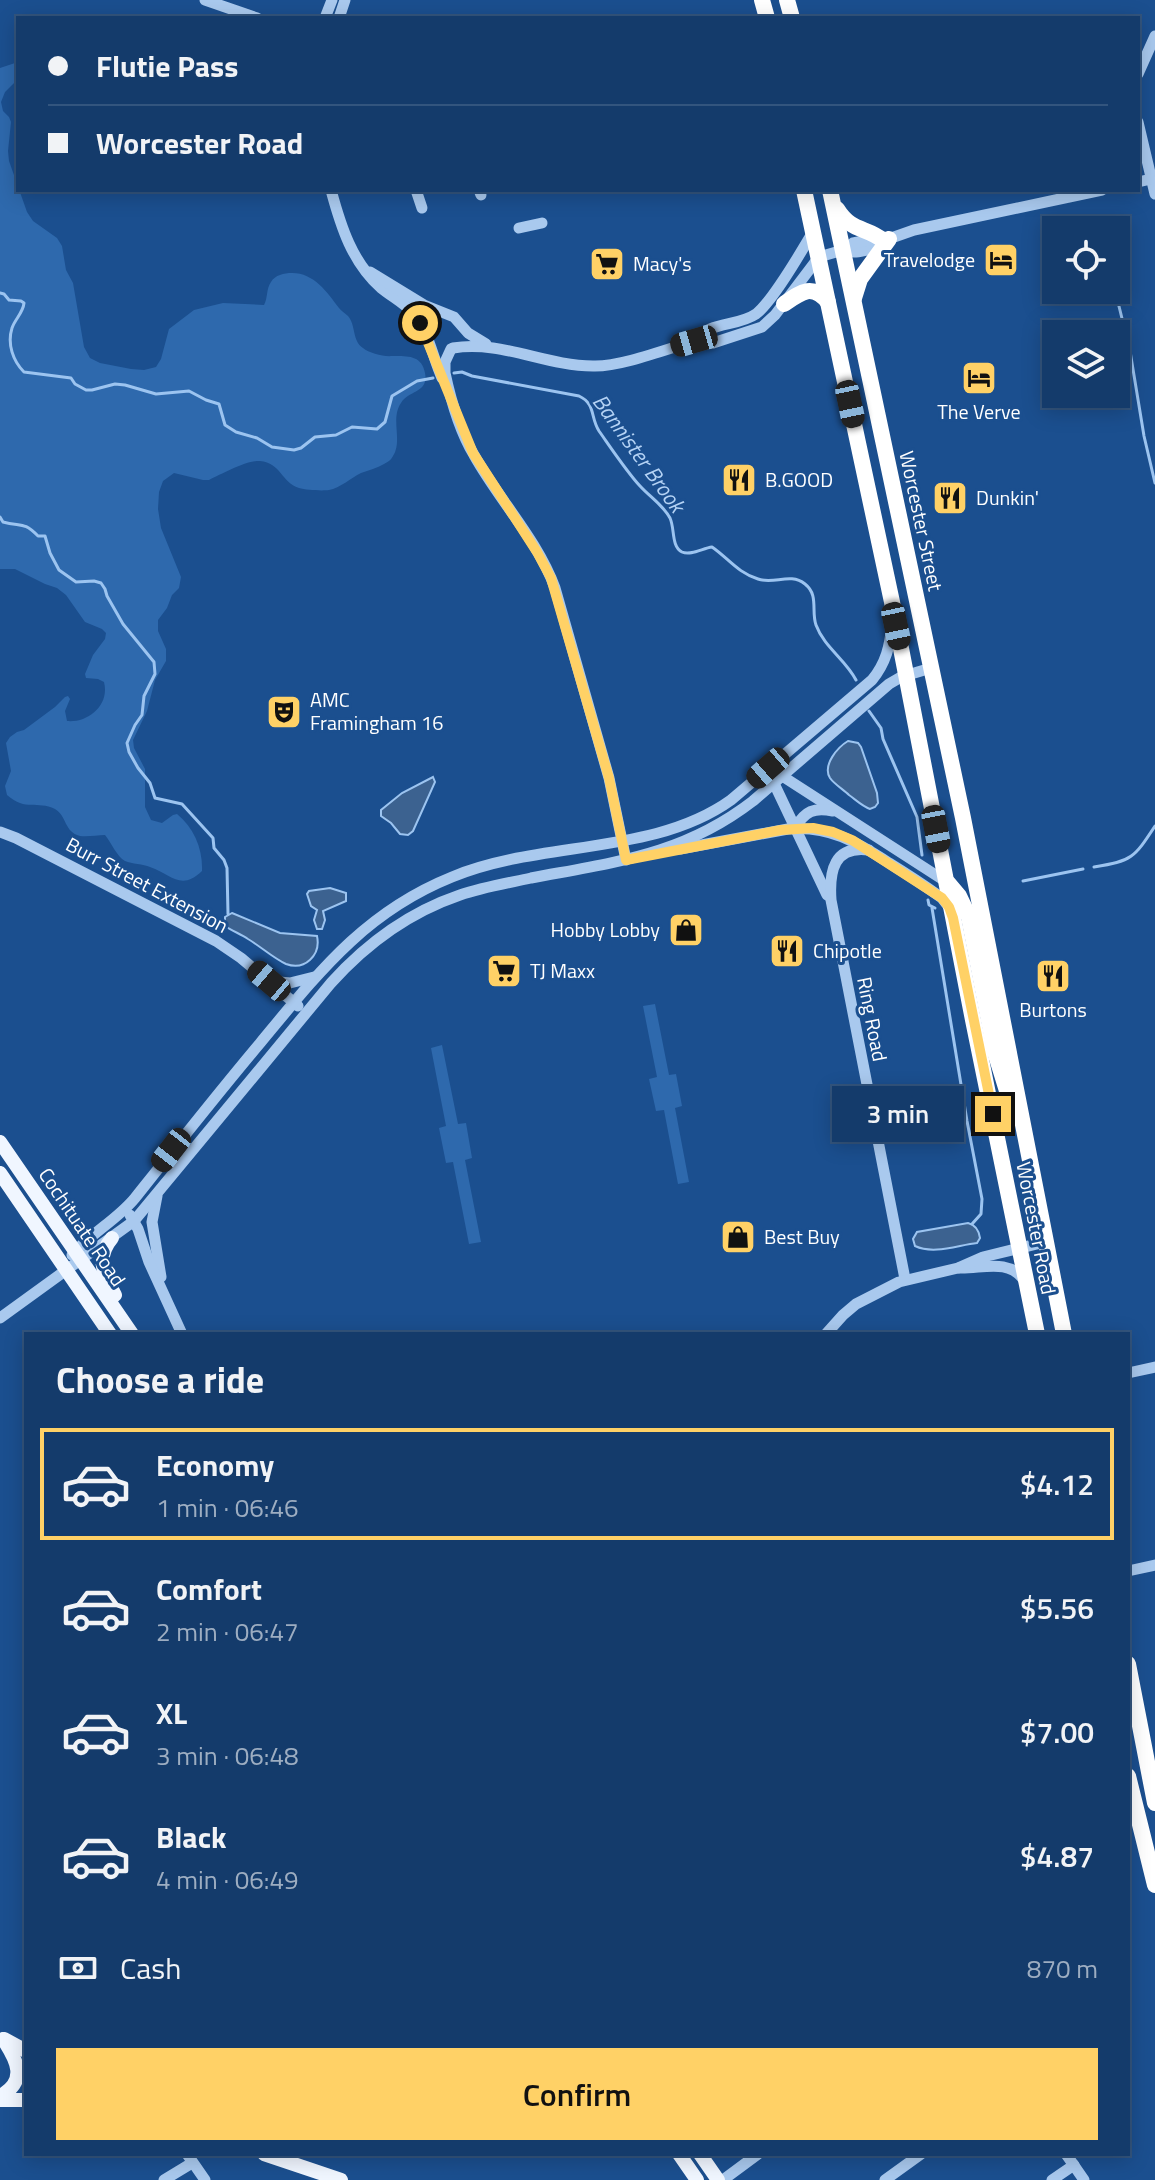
<!DOCTYPE html>
<meta charset="utf-8">
<style>
body{margin:0;font-family:"Titillium Web",sans-serif;background:#214673;color:#f1f3f6;height:100vh;display:flex;flex-direction:column;font-size:30px;white-space:nowrap}
*{box-sizing:border-box;margin:0}
p{font-size:26px;color:#9dadc1}
.icon{flex:none;width:44px;height:44px;fill:none;stroke:currentColor;stroke-width:2;stroke-linecap:round;stroke-linejoin:round}
.map{position:relative;flex:1;overflow:hidden}
.details{position:absolute;left:24px;top:1332px;width:1106px;height:824px;display:flex;flex-direction:column;background:#143b6b;border-radius:0px;box-shadow:0 4px 20px #0003,0 0 0 2px #33557e}
.details>*{flex:none}
.guide{position:absolute;left:16px;top:16px;width:1124px;height:176px;border-radius:0px;box-shadow:0 4px 20px #0003,0 0 0 2px #33557e;display:grid;align-content:center;height:176px;padding:0 32px;background:#143b6b}
.fabs{position:absolute;left:1042px;top:216px;display:grid;gap:16px}
.fabs a{display:grid;place-items:center;width:88px;height:88px;border-radius:0px;background:#143b6b;box-shadow:0 4px 20px #0003,0 0 0 2px #33557e;font-size:40px}
.end{position:absolute;width:36px;height:36px;margin:-18px;border:10px solid #ffd166;background:#111;box-shadow:0 0 0 4px #111}
.from{border-radius:50%}
.bubble{position:absolute;height:56px;border-radius:0px;background:#143b6b;box-shadow:0 4px 20px #0003,0 0 0 2px #33557e;font-size:26px;font-weight:600;line-height:56px;text-align:center}
.car{position:absolute;width:24px;height:48px;margin:-24px -12px;border-radius:10px;box-shadow:0 0 6px 2px #0007;background:linear-gradient(#222 24%,#8ab4d8 0 40%,#222 0 76%,#8ab4d8 0 86%,#222 0)}
.guide b{display:flex;align-items:center;gap:28px;height:76px;font-size:30px}
.guide b+b{border-top:2px solid #33557e}
.guide i{width:20px;height:20px;background:#f1f3f6}
ul{padding:0;list-style:none}
li{display:flex;align-items:center;gap:24px;height:112px;margin:0 16px 12px;padding:0 16px;border:4px solid transparent;border-radius:0px}
li div{flex:1}
li b{display:block;font-size:30px}
li em{font-style:normal;font-weight:600}
li.on{border-color:#ffd166}
li>.icon{width:72px;height:72px;stroke-width:1.5}
h2{padding:0 32px;font-size:36px;line-height:96px}
.pay{display:flex;align-items:center;gap:20px;height:88px;padding:0 32px;font-size:30px}
.pay p{margin-inline-start:auto}
.cta{display:flex;gap:16px;margin-top:auto;padding:16px 32px}
.cta a{flex:1;height:92px;border-radius:0px;background:#ffd166;color:#111;font-size:32px;font-weight:600;line-height:92px;text-align:center}
.map>svg:first-child{display:block}
.green{fill:#2e69ad}
.water{fill:#3c6290;stroke:#9cc4f0;stroke-width:2}
.lines{fill:none;stroke-linecap:round;stroke-linejoin:round}
.stream{stroke:#9cc4f0;stroke-width:3}
.minor{stroke:#a9c9ee;stroke-width:11}
.major{stroke:#f0f6ff;stroke-width:14}
.highway{stroke:#fff;stroke-width:16}
.route{stroke:#ffd166;stroke-width:10}
.labels{text-anchor:middle;stroke-width:6;stroke-linejoin:round;paint-order:stroke}
.poi-label{font-size:20px;fill:#fff;stroke:#1b4f8f;text-anchor:start}
.street-label{font-size:20px;fill:#fff;stroke:#1b4f8f}
.water-label{font-size:22px;font-style:italic;fill:#b5d3f5;stroke:#1b4f8f}
</style>
<div class="map">
<svg width="1155" height="2180" viewBox="0 0 1155 2180">
<rect width="100%" height="100%" fill="#1b4f8f"/>
<g class="green">
<path d="M 15,63 L 18,64 L 18,79 L 5,92 L 1,102 L 3,111 L 9,117 L 11,122 L 8,151 L 9,161 L 27,212 L 33,221 L 57,238 L 62,246 L 66,270 L 73,283 L 84,347 L 90,358 L 100,363 L 131,369 L 144,370 L 156,367 L 161,359 L 169,329 L 194,310 L 223,303 L 264,305 C 268,298 266,289 271,282 C 275,275 284,273 292,273 C 314,273 327,292 339,308 C 341,311 345,313 348,316 C 356,325 352,341 363,348 C 369,353 384,357 392,356 C 407,356 422,355 425,373 C 429,393 409,390 401,403 C 390,419 403,441 393,456 C 390,461 389,461 384,464 C 377,468 369,470 361,473 C 351,478 340,488 329,490 C 322,491 306,490 299,488 C 281,482 281,463 260,461 C 247,460 222,474 209,480 L 203,480 L 174,473 L 163,481 L 159,492 L 158,509 L 161,528 L 181,577 L 179,588 L 172,595 L 167,608 L 158,620 L 158,631 L 166,649 L 166,661 L 155,680 L 147,711 L 133,740 L 134,748 L 145,769 L 145,807 L 151,820 L 162,823 L 173,815 L 177,814 C 194,828 203,849 202,871 C 181,891 172,875 150,867 C 143,864 132,864 125,861 C 117,857 111,842 105,835 C 97,835 88,837 80,836 C 64,832 67,816 55,809 C 37,800 26,812 7,795 L 5,786 L 11,771 L 6,743 L 10,737 L 17,732 L 24,730 L 55,707 L 65,697 L 68,696 L 70,699 L 65,711 L 67,721 C 88,723 110,705 104,682 L 98,679 L 86,678 L 85,674 L 93,655 L 105,639 L 106,633 L 102,629 L 85,622 L 66,595 L 57,588 L 45,584 L 15,569 L 0,569 L 0,68 Z"/>
<path d="M 655,1004 L 669,1075 L 676,1074 L 682,1106 L 675,1108 L 689,1182 L 678,1184 L 664,1110 L 656,1111 L 649,1079 L 657,1077 L 643,1006 Z"/>
<path d="M 442,1045 L 458,1124 L 466,1123 L 472,1158 L 465,1160 L 481,1242 L 469,1244 L 453,1162 L 446,1163 L 439,1128 L 446,1126 L 431,1048 Z"/>
</g>
<g class="water">
<path d="M 848,741 L 858,743 L 861,747 L 877,793 L 878,803 L 875,807 L 870,809 C 862,806 856,800 849,795 C 844,790 834,784 830,778 C 822,765 838,747 848,741 Z"/>
<path d="M 433,777 L 435,782 L 413,831 L 408,835 L 400,834 L 391,823 L 381,816 L 381,810 L 402,793 Z"/>
<path d="M 330,888 L 346,893 L 346,901 L 323,911 L 325,920 L 322,929 L 317,929 L 314,920 L 317,910 L 311,906 L 307,894 L 309,891 Z"/>
<path d="M 232,913 L 280,933 L 317,936 C 321,955 305,971 286,964 C 273,958 260,946 248,939 C 241,934 232,931 225,926 L 225,917 Z"/>
<path d="M 968,1223 C 976,1225 979,1231 980,1238 L 977,1243 C 958,1245 934,1255 915,1246 L 913,1239 L 917,1232 Z"/>
</g>
<g class="lines">
<g class="stream">
<path d="M 1115,290 L 1130,351 L 1144,436 L 1155,483"/>
<path d="M 0,293 L 4,294 L 9,300 L 21,301 L 24,303 C 23,313 15,319 12,328 C 7,344 13,361 24,372 L 71,378 L 75,384 L 86,390 L 92,390 L 115,384 L 125,385 L 156,394 L 189,391 L 206,400 L 219,404 L 225,425 L 236,432 L 257,438 L 272,447 L 294,450 L 301,448 L 315,437 L 336,435 L 352,427 L 377,429 L 385,422 L 392,396 L 417,381 L 433,378"/>
<path d="M 454,373 L 462,372 L 472,376 L 579,396 C 596,404 590,417 599,431 C 611,448 627,472 640,486 C 650,497 663,505 670,518 C 675,529 671,546 682,552 C 691,556 703,548 712,547 C 728,558 738,573 758,579 C 774,585 790,572 805,584 C 819,595 811,611 816,625 C 824,647 846,660 856,680"/>
<path d="M 0,517 L 3,522 C 22,527 23,521 38,536 L 45,536 L 50,553 L 59,570 L 76,582 L 94,581 L 101,583 L 105,589 L 107,596 L 123,624 L 154,662 L 155,674 L 144,696 L 142,715 L 135,725 L 127,743 L 129,752 L 138,768 L 150,783 L 155,798 L 182,804 L 213,838 L 214,848 L 224,860 L 227,868 L 228,914"/>
<path d="M 869,711 L 881,728 L 883,739 L 917,817 L 922,855"/>
<path d="M 1094,867 C 1132,861 1134,858 1155,826"/>
<path d="M 1023,881 L 1083,869"/>
<path d="M 928,900 L 929,905 L 935,908"/>
<path d="M 932,908 L 967,1121 L 982,1199 L 981,1214 L 972,1224"/>
</g>
<g class="minor">
<path d="M 205,0 L 257,18"/>
<path d="M 325,18 L 332,0"/>
<path d="M 339,18 L 345,0"/>
<path d="M 1138,74 L 1155,36"/>
<path d="M 1138,122 L 1155,194"/>
<path d="M 1138,182 L 1151,179"/>
<path d="M 331,190 C 341,227 352,262 381,288 C 392,297 406,304 415,315 C 429,333 433,358 442,378"/>
<path d="M 416,190 L 422,208"/>
<path d="M 479,190 L 481,195"/>
<path d="M 519,228 L 542,223"/>
<path d="M 843,250 C 854,254 864,251 875,248 L 877,243 L 914,230 L 1102,190"/>
<path d="M 370,272 L 424,305 L 454,317 L 468,333 L 486,344"/>
<path d="M 694,341 C 709,321 737,327 756,314 C 773,301 801,252 813,232"/>
<path d="M 453,348 C 501,340 545,366 593,366 C 620,367 667,349 694,341 L 705,344 L 713,343 L 762,327 L 775,315 L 819,257 L 843,250 L 853,243 L 874,239 L 877,243"/>
<path d="M 451,349 L 445,362 L 445,373 C 451,401 459,430 474,455 C 499,500 537,539 555,588 L 609,778 L 626,860"/>
<path d="M 779,774 L 945,881"/>
<path d="M 771,777 L 827,895"/>
<path d="M 795,828 C 805,811 814,807 833,811"/>
<path d="M 0,832 L 16,838 L 216,941 L 241,958 L 298,1006"/>
<path d="M 680,849 L 788,829 C 828,825 857,842 889,863 C 907,874 925,886 942,898 L 949,907"/>
<path d="M 869,850 C 834,845 829,871 831,900 L 905,1279"/>
<path d="M 269,981 L 290,983 L 314,977"/>
<path d="M 157,1196 L 152,1222 L 161,1277"/>
<path d="M 130,1215 L 138,1229 L 149,1262 L 182,1334"/>
<path d="M 72,1255 C 91,1233 117,1220 135,1198 C 177,1145 218,1093 261,1042 C 319,972 365,912 452,877 C 541,840 653,856 731,800 L 872,680 C 886,663 890,646 892,624"/>
<path d="M 959,1268 C 982,1269 1008,1258 1024,1280"/>
<path d="M 0,1318 L 134,1221 L 331,983 C 367,943 410,912 460,895 C 483,887 508,883 531,878 C 615,862 683,855 753,801 L 889,684 L 901,677 L 931,668"/>
<path d="M 826,1334 L 843,1315 L 856,1304 L 899,1282 L 958,1268 L 983,1257 L 1045,1242"/>
<path d="M 1128,1373 L 1155,1367"/>
<path d="M 1128,1571 L 1155,1565"/>
<path d="M 187,2154 L 205,2180"/>
<path d="M 1066,2154 L 1084,2180"/>
<path d="M 164,2180 L 192,2163"/>
<path d="M 723,2180 L 758,2154"/>
<path d="M 885,2180 L 921,2154"/>
<path d="M 1052,2180 L 1074,2165"/>
</g>
<g class="major">
<path d="M 0,1142 L 132,1334"/>
<path d="M 0,1173 L 110,1334"/>
<path d="M 112,1238 C 95,1258 104,1275 115,1295"/>
<path d="M 4,2039 L 26,2051"/>
<path d="M 0,2096 C 28,2081 17,2060 3,2039"/>
<path d="M 0,2100 L 26,2100"/>
<path d="M 264,2154 L 341,2180"/>
<path d="M 679,2154 L 697,2180"/>
<path d="M 700,2154 L 718,2180"/>
</g>
<g class="highway">
<path d="M 762,0 L 767,18"/>
<path d="M 787,0 L 792,18"/>
<path d="M 804,190 L 892,602 L 973,1020 L 1037,1334"/>
<path d="M 830,190 L 963,818 L 1064,1334"/>
<path d="M 837,209 C 852,233 866,226 884,241"/>
<path d="M 854,298 L 860,279 L 889,239"/>
<path d="M 784,304 C 801,292 812,283 828,302"/>
<path d="M 948,883 L 959,896 L 969,917 L 995,1052 L 1011,1104"/>
<path d="M 1128,1664 L 1155,1803"/>
<path d="M 1128,1776 L 1155,1885"/>
</g>
</g>
<g class="lines">
<path class="route" d="M 420,323 L 473,453 L 537,552 L 551,578 L 609,778 L 626,860 L 781,830 L 813,828 L 833,832 L 852,840 L 942,898 L 949,907 L 953,918 L 993,1114"/>
</g>
<defs>
<g id="hotel-square" transform="scale(1.8)"><rect x="-9" y="-9" width="18" height="18" rx="4" fill="#ffd166" stroke="#1b4f8f"/><path d="M-6-4.5h1.5V1H6V5H4.5V3h-9V5H-6ZM-4 0a1.8 1.8 0 1 1 3.6 0ZM.5 0V-2.5h3Q6-2.5 6 0Z" fill="#111"/></g>
<g id="supermarket-square" transform="scale(1.8)"><rect x="-9" y="-9" width="18" height="18" rx="4" fill="#ffd166" stroke="#1b4f8f"/><path d="M-6-5.5h2.5l.6 2H6L4.5 2H-2.5L-4.4-4H-6ZM-1.5 3.2a1.3 1.3 0 1 0 .1 0ZM3 3.2a1.3 1.3 0 1 0 .1 0Z" fill="#111"/></g>
<g id="restaurant-square" transform="scale(1.8)"><rect x="-9" y="-9" width="18" height="18" rx="4" fill="#ffd166" stroke="#1b4f8f"/><path d="M-5-6h1v4h1v-4h1v4h1v-4h1v5L-1.5 .5V6h-2V.5L-5-1ZM5-6V6H3V1.5H1.5Q1.5-4 5-6Z" fill="#111"/></g>
<g id="theatre-square" transform="scale(1.8)"><rect x="-9" y="-9" width="18" height="18" rx="4" fill="#ffd166" stroke="#1b4f8f"/><path d="M-5-5.5Q0-4 5-5.5V0Q5 5 0 6Q-5 5-5 0ZM-3.3-2.5H-1v1.5H-3.3ZM1-2.5H3.3v1.5H1ZM-2.8 1Q0 5.5 2.8 1Z" fill="#111"/></g>
<g id="shop-square" transform="scale(1.8)"><rect x="-9" y="-9" width="18" height="18" rx="4" fill="#ffd166" stroke="#1b4f8f"/><path d="M-5-2.5h2.3a2.7 3.5 0 0 1 5.4 0H5L5.5 6h-11ZM-1.5-2.5h3a1.5 2.3 0 0 0-3 0Z" fill="#111"/></g>
</defs>
<g fill-rule="evenodd">
<use href="#hotel-square" x="1001" y="260"/>
<use href="#supermarket-square" x="607" y="264"/>
<use href="#hotel-square" x="979" y="378"/>
<use href="#restaurant-square" x="739" y="480"/>
<use href="#restaurant-square" x="950" y="498"/>
<use href="#theatre-square" x="284" y="712"/>
<use href="#shop-square" x="686" y="930"/>
<use href="#restaurant-square" x="787" y="951"/>
<use href="#supermarket-square" x="504" y="971"/>
<use href="#restaurant-square" x="1053" y="976"/>
<use href="#shop-square" x="738" y="1237"/>
</g>
<g class="labels">
<g class="poi-label">
<text x="975" y="267" text-anchor="end">Travelodge</text>
<text x="633" y="271">Macy's</text>
<text x="979" y="419" text-anchor="middle">The Verve</text>
<text x="765" y="487">B.GOOD</text>
<text x="976" y="505">Dunkin'</text>
<text x="310" y="707">AMC<tspan x="310" dy="23">Framingham 16</tspan></text>
<text x="660" y="937" text-anchor="end">Hobby Lobby</text>
<text x="813" y="958">Chipotle</text>
<text x="530" y="978">TJ Maxx</text>
<text x="1053" y="1017" text-anchor="middle">Burtons</text>
<text x="764" y="1244">Best Buy</text>
</g>
<g class="street-label">
<text transform="translate(921 521) rotate(78)" y="7">Worcester Street</text>
<text transform="translate(147 885) rotate(28)" y="7">Burr Street Extension</text>
<text transform="translate(872 1019) rotate(79)" y="7">Ring Road</text>
<text transform="translate(82 1227) rotate(56)" y="7">Cochituate Road</text>
<text transform="translate(1036 1228) rotate(79)" y="7">Worcester Road</text>
</g>
<g class="water-label">
<text transform="translate(639 453) rotate(54)" y="8">Bannister Brook</text>
</g>
</g>
</svg>
<div class="fabs">
<a><svg class="icon" aria-label="locate" viewBox="0 0 24 24"><circle cx="12" cy="12" r="6"/><path d="M12 2v4M12 18v4M2 12h4M18 12h4"/></svg></a>
<a><svg class="icon" aria-label="layers" viewBox="0 0 24 24"><path d="M12 4l9 5-9 5-9-5zM3 14l9 5 9-5"/></svg></a>
</div>
<i class="end from" style="left:420px;top:323px"></i>
<i class="end" style="left:993px;top:1114px"></i>
<div class="bubble" style="left:832px;top:1086px;width:132px">3 min</div>
<i class="car" style="left:694px;top:341px;rotate:254deg"></i>
<i class="car" style="left:850px;top:404px;rotate:168deg"></i>
<i class="car" style="left:896px;top:626px;rotate:168deg"></i>
<i class="car" style="left:768px;top:768px;rotate:229deg"></i>
<i class="car" style="left:936px;top:829px;rotate:169deg"></i>
<i class="car" style="left:269px;top:981px;rotate:310deg"></i>
<i class="car" style="left:171px;top:1150px;rotate:218deg"></i>
<div class="guide">
<b><i class="from"></i>Flutie Pass</b>
<b><i></i>Worcester Road</b>
</div>
<section class="details">
<h2>Choose a ride</h2>
<ul>
<li class="on"><svg class="icon" aria-label="car" viewBox="0 0 24 24"><path d="M5 17H2v-5l4-1 3-4h7l3 4 3 1v5h-3M9 17h6M6 11h13"/><circle cx="7" cy="17" r="2"/><circle cx="17" cy="17" r="2"/></svg><div><b>Economy</b><p>1 min · 06:46</p></div><em>$4.12</em></li>
<li><svg class="icon" aria-label="car" viewBox="0 0 24 24"><path d="M5 17H2v-5l4-1 3-4h7l3 4 3 1v5h-3M9 17h6M6 11h13"/><circle cx="7" cy="17" r="2"/><circle cx="17" cy="17" r="2"/></svg><div><b>Comfort</b><p>2 min · 06:47</p></div><em>$5.56</em></li>
<li><svg class="icon" aria-label="car" viewBox="0 0 24 24"><path d="M5 17H2v-5l4-1 3-4h7l3 4 3 1v5h-3M9 17h6M6 11h13"/><circle cx="7" cy="17" r="2"/><circle cx="17" cy="17" r="2"/></svg><div><b>XL</b><p>3 min · 06:48</p></div><em>$7.00</em></li>
<li><svg class="icon" aria-label="car" viewBox="0 0 24 24"><path d="M5 17H2v-5l4-1 3-4h7l3 4 3 1v5h-3M9 17h6M6 11h13"/><circle cx="7" cy="17" r="2"/><circle cx="17" cy="17" r="2"/></svg><div><b>Black</b><p>4 min · 06:49</p></div><em>$4.87</em></li>
</ul>
<div class="pay"><svg class="icon" aria-label="cash" viewBox="0 0 24 24"><path d="M3 7h18v10H3z"/><circle cx="12" cy="12" r="2"/></svg>Cash<p>870 m</p></div>
<div class="cta"><a>Confirm</a></div>
</section>
</div>
